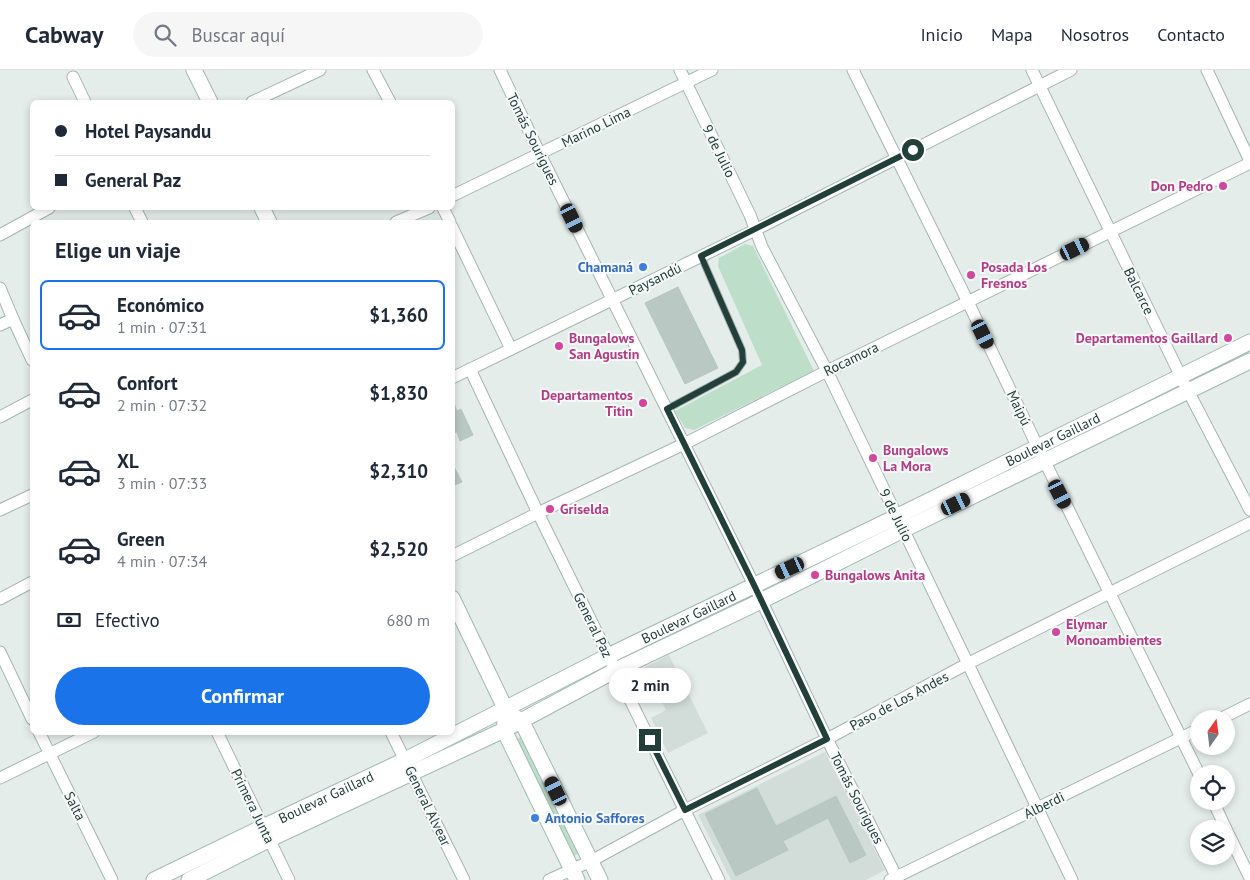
<!DOCTYPE html>
<html lang="es">
<meta charset="utf-8">
<style>
body{margin:0;font-family:"PT Sans",sans-serif;background:#f6f6f7;color:#1f2937;height:100vh;display:flex;flex-direction:column;font-size:19px;white-space:nowrap}
*{box-sizing:border-box;margin:0}
p{font-size:16px;color:#747a83}
.icon{flex:none;width:28px;height:28px;fill:none;stroke:currentColor;stroke-width:2;stroke-linecap:round;stroke-linejoin:round}
.map{position:relative;flex:1;overflow:hidden}
.sheet{position:absolute;left:30px;top:150px;width:425px;height:515px;display:flex;flex-direction:column;background:#fff;border-radius:8px;box-shadow:0 2px 8px #0003}
.sheet>*{flex:none}
.guide{position:absolute;left:30px;top:30px;width:425px;height:110px;border-radius:8px;box-shadow:0 2px 8px #0003;display:grid;align-content:center;height:110px;padding:0 25px;background:#fff}
.needle{width:32px;rotate:14deg}
.fabs{position:absolute;left:1190px;top:640px;display:grid;gap:10px}
.fabs a{display:grid;place-items:center;width:45px;height:45px;border-radius:50%;background:#fff;box-shadow:0 2px 8px #0003;font-size:25px}
.end{position:absolute;width:22px;height:22px;margin:-11px;border:6px solid #233f3a;background:#fff;box-shadow:0 0 0 2px #fff}
.from{border-radius:50%}
.bubble{position:absolute;height:35px;border-radius:18px;background:#fff;box-shadow:0 2px 8px #0003;font-size:16px;font-weight:800;line-height:35px;text-align:center}
.car{position:absolute;width:15px;height:30px;margin:-15px -8px;border-radius:6px;box-shadow:0 0 4px 1px #0007;background:linear-gradient(#222 24%,#8ab4d8 0 40%,#222 0 76%,#8ab4d8 0 86%,#222 0)}
.guide b{display:flex;align-items:center;gap:18px;height:48px;font-size:19px}
.guide b+b{border-top:1px solid #e0e1e3}
.guide i{width:12px;height:12px;background:#1f2937}
ul{padding:0;list-style:none}
li{display:flex;align-items:center;gap:15px;height:70px;margin:0 10px 8px;padding:0 15px;border:2px solid transparent;border-radius:8px}
li div{flex:1}
li b{display:block;font-size:19px}
li em{font-style:normal;font-weight:800}
li.on{border-color:#1a73e8}
li>.icon{width:45px;height:45px;stroke-width:1.5}
h2{padding:0 25px;font-size:22px;line-height:60px}
.pay{display:flex;align-items:center;gap:12px;height:55px;padding:0 25px;font-size:19px}
.pay p{margin-inline-start:auto}
.action{display:flex;gap:10px;margin-top:auto;padding:10px 25px}
.action a{flex:1;height:58px;border-radius:30px;background:#1a73e8;color:#fff;font-size:20px;font-weight:800;line-height:58px;text-align:center}
header{display:flex;align-items:center;gap:30px;box-sizing:border-box;height:70px;padding:0 25px;background:#fff;border-bottom:1px solid #e0e1e3}
header strong{font-size:24px}
nav{display:flex;gap:28px;margin-inline-start:auto;font-size:18px}
.search{width:350px;height:45px;background:#f6f6f7;display:flex;align-items:center;gap:12px;box-sizing:border-box;padding:0 18px;border-radius:28px;color:#747a83;font-size:19px}
.map>svg:first-child{display:block}
.built{fill:#d2ddd9}
.green{fill:#bddec9}
.building{fill:#b9c8c3;stroke:#b6c7c2}
.lines{fill:none;stroke-linecap:round;stroke-linejoin:round}
.lane-casing{stroke:#a6b5b2;stroke-width:8}
.street-casing{stroke:#a6b5b2;stroke-width:13}
.secondary-casing{stroke:#a2b9b3;stroke-width:17}
.lane{stroke:#fff;stroke-width:5.5}
.street{stroke:#fff;stroke-width:11}
.secondary{stroke:#fff;stroke-width:15}
.route{stroke:#233f3a;stroke-width:6}
.hotel-dot{fill:#d1479c;stroke:#f5faf8;stroke-width:2}
.shop-dot{fill:#3f7fe0;stroke:#f5faf8;stroke-width:2}
.labels{text-anchor:middle;stroke-width:4;stroke-linejoin:round;paint-order:stroke}
.street-label{font-size:14px;fill:#233f3a;stroke:#f5faf8}
.hotel-label{font-size:14px;font-weight:bold;fill:#b23c85;stroke:#f5faf8;text-anchor:start}
.shop-label{font-size:14px;font-weight:bold;fill:#366cbe;stroke:#f5faf8;text-anchor:end}
</style>
<header>
<strong>Cabway</strong>
<div class="search"><svg class="icon" aria-label="search" viewBox="0 0 24 24"><circle cx="10" cy="10" r="6"/><path d="M15 15l6 6"/></svg>Buscar aquí</div>
<nav><a>Inicio</a><a>Mapa</a><a>Nosotros</a><a>Contacto</a></nav>
</header>
<div class="map">
<svg width="1250" height="810" viewBox="0 0 1250 810">
<rect width="100%" height="100%" fill="#e4edea"/>
<g class="built">
<path d="M 669,585 L 708,663 L 668,683 L 651,648 L 666,640 L 645,597 Z"/>
<path d="M 825,682 L 885,800 L 866,810 L 731,810 L 698,745 Z"/>
</g>
<g class="green">
<path d="M 745,174 L 753,176 L 814,301 L 694,360 L 685,358 L 675,341 L 762,295 L 718,196 L 719,188 Z"/>
<path d="M 522,666 L 580,783 L 574,786 L 517,669 Z"/>
</g>
<g class="building">
<path d="M 678,217 L 718,298 L 685,314 L 645,233 Z"/>
<path d="M 454,333 L 457,341 L 461,339 L 473,365 L 460,371 L 457,362 L 454,363 L 452,360 L 452,356 L 455,355 L 452,351 L 452,334 Z"/>
<path d="M 452,393 L 462,412 L 452,416 Z"/>
<path d="M 757,718 L 776,756 L 836,726 L 866,785 L 850,793 L 828,748 L 783,771 L 788,780 L 736,806 L 705,744 Z"/>
</g>
<g class="lines">
<g class="lane-casing">
<path id="lane" d="M 667,339 L 736,302 L 743,292 L 742,280 L 701,186"/>
</g>
<g class="street-casing">
<g id="street">
<path d="M 373,0 L 390,32"/>
<path d="M 500,0 L 540,84 L 754,515 L 827,669 L 898,810"/>
<path d="M 680,0 L 750,145 L 762,177 L 827,301 L 1072,810"/>
<path d="M 853,0 L 968,232 L 1044,390 L 1199,704"/>
<path d="M 1032,0 L 1185,315 L 1250,440"/>
<path d="M 1207,0 L 1250,91"/>
<path d="M 73,7 L 85,32"/>
<path d="M 252,32 L 320,0"/>
<path d="M 452,126 L 712,0"/>
<path d="M 135,138 L 142,152"/>
<path d="M 443,138 L 450,152"/>
<path d="M 396,152 L 429,138"/>
<path d="M 452,157 L 511,279"/>
<path d="M 0,165 L 49,138"/>
<path d="M 0,218 L 13,249 L 32,290"/>
<path d="M 0,255 L 13,249"/>
<path d="M 470,299 L 538,443 L 719,810"/>
<path d="M 452,308 L 755,160 L 1071,0"/>
<path d="M 0,347 L 32,330"/>
<path d="M 0,440 L 32,425"/>
<path d="M 452,486 L 538,443 L 684,374 L 827,301 L 1250,93"/>
<path d="M 0,529 L 32,512"/>
<path d="M 0,582 L 32,649"/>
<path d="M 1220,649 L 1250,634"/>
<path d="M 39,662 L 112,810"/>
<path d="M 217,662 L 289,810"/>
<path d="M 391,662 L 464,810"/>
<path d="M 0,708 L 94,662"/>
<path d="M 1213,731 L 1226,759"/>
<path d="M 1226,759 L 1250,808"/>
<path d="M 549,810 L 591,791 L 685,740 L 827,669 L 967,594 L 1250,453"/>
<path d="M 890,810 L 1199,659"/>
</g>
</g>
<g class="secondary-casing">
<g id="secondary">
<path d="M 194,0 L 210,32"/>
<path d="M 262,138 L 269,152"/>
<path d="M 452,528 L 506,640 L 522,652 L 600,810"/>
<path d="M 505,651 L 504,660 L 577,810"/>
<path id="s1" d="M 154,810 L 263,757 L 405,690 L 608,586 L 896,447 L 1250,272"/>
<path d="M 189,810 L 270,769 L 504,660 L 616,600 L 761,531 L 903,460 L 1250,291"/>
</g>
</g>
<use href="#lane" class="lane"/>
<use href="#street" class="street"/>
<use href="#secondary" class="secondary"/>
</g>
<g class="lines">
<path class="route" d="M 650,670 L 685,740 L 827,669 L 754,515 L 667,339 L 736,302 L 743,292 L 742,280 L 701,186 L 913,80"/>
</g>
<g class="hotel-dot">
<circle cx="1223" cy="116" r="5"/>
<circle cx="971" cy="205" r="5"/>
<circle cx="1228" cy="268" r="5"/>
<circle cx="559" cy="276" r="5"/>
<circle cx="643" cy="333" r="5"/>
<circle cx="873" cy="388" r="5"/>
<circle cx="550" cy="439" r="5"/>
<circle cx="815" cy="505" r="5"/>
<circle cx="1056" cy="562" r="5"/>
</g>
<g class="shop-dot">
<circle cx="643" cy="197" r="5"/>
<circle cx="535" cy="748" r="5"/>
</g>
<g class="labels">
<g class="street-label">
<text transform="translate(596 57) rotate(-26)" y="5">Marino Lima</text>
<text transform="translate(533 69) rotate(64)" y="5">Tomás Sourigues</text>
<text transform="translate(719 81) rotate(64)" y="5">9 de Julio</text>
<text transform="translate(655 209) rotate(-26)" y="5">Paysandú</text>
<text transform="translate(1139 221) rotate(64)" y="5">Balcarce</text>
<text transform="translate(851 289) rotate(-26)" y="5">Rocamora</text>
<text transform="translate(1019 338) rotate(64)" y="5">Maipú</text>
<text dy="5" stroke="none"><textPath href="#s1" startOffset="1001">Boulevar Gaillard</textPath></text>
<text transform="translate(896 445) rotate(64)" y="5">9 de Julio</text>
<text dy="5" stroke="none"><textPath href="#s1" startOffset="596">Boulevar Gaillard</textPath></text>
<text transform="translate(593 555) rotate(64)" y="5">General Paz</text>
<text transform="translate(899 631) rotate(-28)" y="5">Paso de Los Andes</text>
<text dy="5" stroke="none"><textPath href="#s1" startOffset="191">Boulevar Gaillard</textPath></text>
<text transform="translate(857 728) rotate(63)" y="5">Tomás Sourigues</text>
<text transform="translate(1044 735) rotate(-26)" y="5">Alberdi</text>
<text transform="translate(75 736) rotate(63)" y="5">Salta</text>
<text transform="translate(253 736) rotate(64)" y="5">Primera Junta</text>
<text transform="translate(428 736) rotate(64)" y="5">General Alvear</text>
</g>
<g class="hotel-label">
<text x="1213" y="121" text-anchor="end">Don Pedro</text>
<text x="981" y="202">Posada Los<tspan x="981" dy="16">Fresnos</tspan></text>
<text x="569" y="273">Bungalows<tspan x="569" dy="16">San Agustin</tspan></text>
<text x="1218" y="273" text-anchor="end">Departamentos Gaillard</text>
<text x="633" y="330" text-anchor="end">Departamentos<tspan x="633" dy="16">Titin</tspan></text>
<text x="883" y="385">Bungalows<tspan x="883" dy="16">La Mora</tspan></text>
<text x="560" y="444">Griselda</text>
<text x="825" y="510">Bungalows Anita</text>
<text x="1066" y="559">Elymar<tspan x="1066" dy="16">Monoambientes</tspan></text>
</g>
<g class="shop-label">
<text x="633" y="202">Chamaná</text>
<text x="545" y="753" text-anchor="start">Antonio Saffores</text>
</g>
</g>
</svg>
<div class="fabs">
<a><svg class="needle" viewBox="-14 -14 28 28"><path d="M0-13l5 13h-10z" fill="#e53935"/><path d="M0 13l5-13h-10z" fill="#747a83"/></svg></a>
<a><svg class="icon" aria-label="locate" viewBox="0 0 24 24"><circle cx="12" cy="12" r="6"/><path d="M12 2v4M12 18v4M2 12h4M18 12h4"/></svg></a>
<a><svg class="icon" aria-label="layers" viewBox="0 0 24 24"><path d="M12 4l9 5-9 5-9-5zM3 14l9 5 9-5"/></svg></a>
</div>
<i class="end from" style="left:913px;top:80px"></i>
<i class="end" style="left:650px;top:670px"></i>
<div class="bubble" style="left:609px;top:598px;width:82px">2 min</div>
<i class="car" style="left:572px;top:148px;rotate:154deg"></i>
<i class="car" style="left:1075px;top:179px;rotate:64deg"></i>
<i class="car" style="left:983px;top:264px;rotate:154deg"></i>
<i class="car" style="left:1060px;top:424px;rotate:153deg"></i>
<i class="car" style="left:956px;top:434px;rotate:64deg"></i>
<i class="car" style="left:790px;top:498px;rotate:245deg"></i>
<i class="car" style="left:556px;top:721px;rotate:334deg"></i>
<div class="guide">
<b><i class="from"></i>Hotel Paysandu</b>
<b><i></i>General Paz</b>
</div>
<section class="sheet">
<h2>Elige un viaje</h2>
<ul>
<li class="on"><svg class="icon" aria-label="car" viewBox="0 0 24 24"><path d="M5 17H2v-5l4-1 3-4h7l3 4 3 1v5h-3M9 17h6M6 11h13"/><circle cx="7" cy="17" r="2"/><circle cx="17" cy="17" r="2"/></svg><div><b>Económico</b><p>1 min · 07:31</p></div><em>$1,360</em></li>
<li><svg class="icon" aria-label="car" viewBox="0 0 24 24"><path d="M5 17H2v-5l4-1 3-4h7l3 4 3 1v5h-3M9 17h6M6 11h13"/><circle cx="7" cy="17" r="2"/><circle cx="17" cy="17" r="2"/></svg><div><b>Confort</b><p>2 min · 07:32</p></div><em>$1,830</em></li>
<li><svg class="icon" aria-label="car" viewBox="0 0 24 24"><path d="M5 17H2v-5l4-1 3-4h7l3 4 3 1v5h-3M9 17h6M6 11h13"/><circle cx="7" cy="17" r="2"/><circle cx="17" cy="17" r="2"/></svg><div><b>XL</b><p>3 min · 07:33</p></div><em>$2,310</em></li>
<li><svg class="icon" aria-label="car" viewBox="0 0 24 24"><path d="M5 17H2v-5l4-1 3-4h7l3 4 3 1v5h-3M9 17h6M6 11h13"/><circle cx="7" cy="17" r="2"/><circle cx="17" cy="17" r="2"/></svg><div><b>Green</b><p>4 min · 07:34</p></div><em>$2,520</em></li>
</ul>
<div class="pay"><svg class="icon" aria-label="cash" viewBox="0 0 24 24"><path d="M3 7h18v10H3z"/><circle cx="12" cy="12" r="2"/></svg>Efectivo<p>680 m</p></div>
<div class="action"><a>Confirmar</a></div>
</section>
</div>
